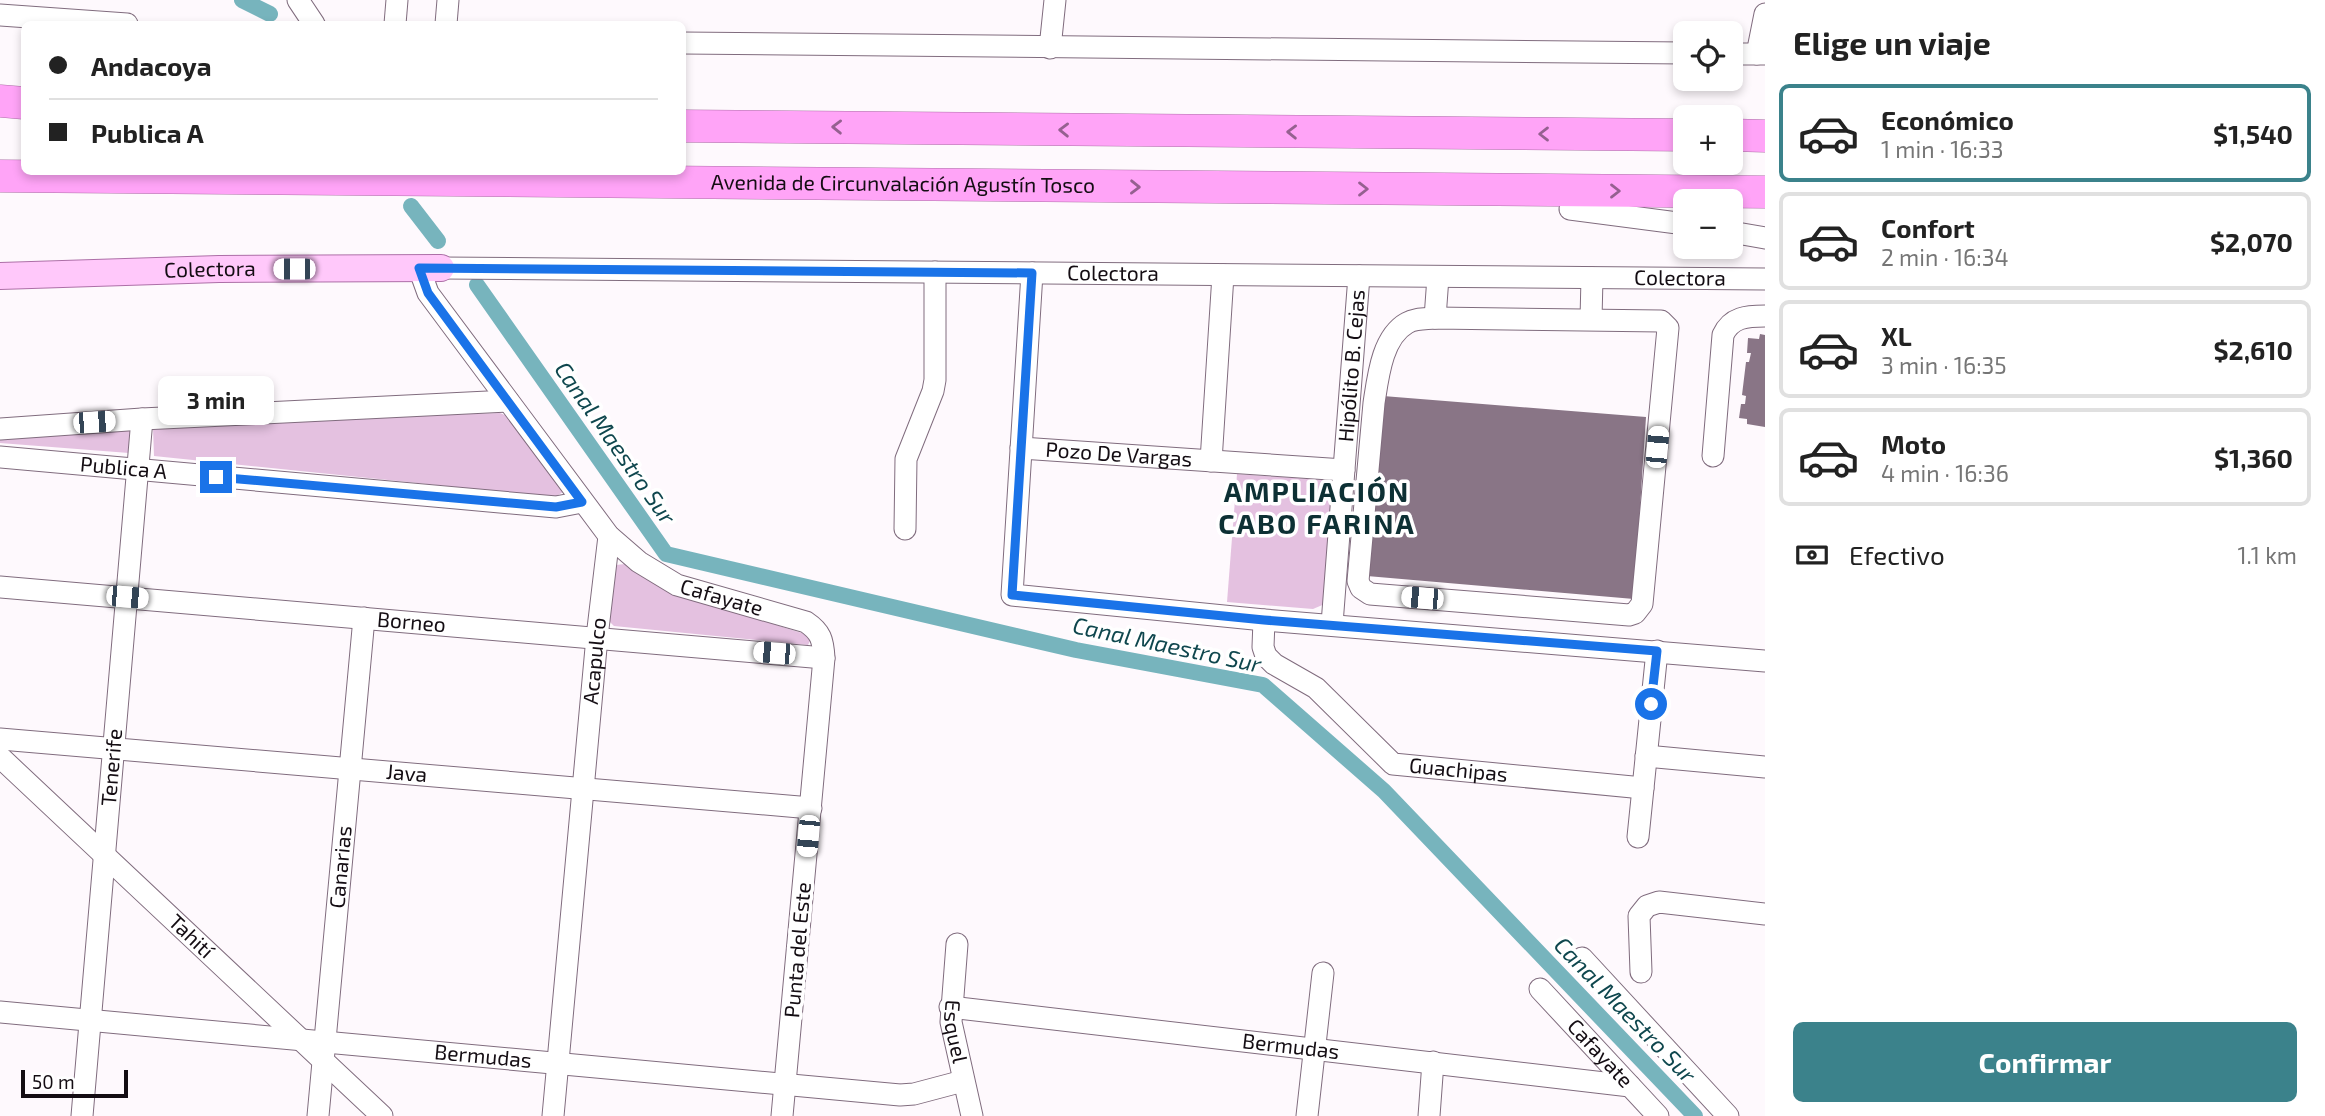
<!DOCTYPE html>
<html lang="es">
<meta charset="utf-8">
<style>
body{margin:0;font-family:"Exo 2",sans-serif;background:#f6f6f6;color:#222;height:100vh;display:flex;flex-direction:column;font-size:26px;white-space:nowrap}
*{box-sizing:border-box;margin:0}
p{font-size:23px;color:#767676}
.icon{flex:none;width:38px;height:38px;fill:none;stroke:currentColor;stroke-width:2;stroke-linecap:round;stroke-linejoin:round}
.map{position:relative;flex:1;overflow:hidden}
.side{display:flex;flex-direction:column;background:#fff;width:560px}
.side>*{flex:none}
.banner{position:absolute;left:21px;top:21px;width:665px;height:154px;border-radius:10px;box-shadow:0 4px 10px #0003;display:grid;align-content:center;height:154px;padding:0 28px;background:#fff}
.buttons{position:absolute;left:1673px;top:21px;display:grid;gap:14px}
.buttons a{display:grid;place-items:center;width:70px;height:70px;border-radius:10px;background:#fff;box-shadow:0 4px 10px #0003;font-size:35px}
.scale{position:absolute;left:21px;bottom:18px;width:107px;box-sizing:border-box;padding-left:7px;border:4px solid #140d13;border-top:0;font-size:19px;line-height:24px;white-space:nowrap;color:#140d13;-webkit-text-stroke:5px #fff;paint-order:stroke}
.end{position:absolute;width:32px;height:32px;margin:-16px;border:9px solid #1a73e8;background:#fff;box-shadow:0 0 0 4px #fff}
.from{border-radius:50%}
.bubble{position:absolute;height:49px;border-radius:10px;background:#fff;box-shadow:0 4px 10px #0003;font-size:23px;font-weight:700;line-height:49px;text-align:center}
.car{position:absolute;width:21px;height:42px;margin:-21px -10px;border-radius:9px;box-shadow:0 0 5px 2px #0007;background:linear-gradient(#fff 24%,#345 0 40%,#fff 0 76%,#345 0 86%,#fff 0)}
.banner b{display:flex;align-items:center;gap:24px;height:66px;font-size:26px}
.banner b+b{border-top:2px solid #e0e0e0}
.banner i{width:18px;height:18px;background:#222}
ul{padding:0;list-style:none}
li{display:flex;align-items:center;gap:21px;height:98px;margin:0 14px 10px;padding:0 14px;border:4px solid #e0e0e0;border-radius:10px}
li div{flex:1}
li b{display:block;font-size:26px}
li em{font-style:normal;font-weight:700}
li.current{border-color:#3b828b}
li>.icon{width:63px;height:63px;stroke-width:1.5}
h2{padding:0 28px;font-size:32px;line-height:84px}
.pay{display:flex;align-items:center;gap:18px;height:77px;padding:0 28px;font-size:26px}
.pay p{margin-inline-start:auto}
.primary-button{display:flex;gap:14px;margin-top:auto;padding:14px 28px}
.primary-button a{flex:1;height:80px;border-radius:10px;background:#3b828b;color:#fff;font-size:28px;font-weight:700;line-height:80px;text-align:center}
main{display:flex;flex:1;min-height:0}
.map>svg:first-child{display:block}
.green{fill:#e4c1e0}
.lines{fill:none;stroke-linecap:round;stroke-linejoin:round}
.canal{stroke:#77b4bd;stroke-width:16}
.building{fill:#897586}
.minor-casing{stroke:#806c7e;stroke-width:23}
.major-casing{stroke:#ad6fa7;stroke-width:28}
.highway-casing{stroke:#ad6fa7;stroke-width:33}
.minor{stroke:#fff;stroke-width:21}
.major{stroke:#ffc8fa;stroke-width:26}
.highway{stroke:#ffa4f7;stroke-width:32}
.oneway{stroke:#956090}
.route{stroke:#1a73e8;stroke-width:9}
.labels{text-anchor:middle;stroke-width:7;stroke-linejoin:round;paint-order:stroke}
.street-label{font-size:21px;fill:#140d13;stroke:#fff}
.water-label{font-size:23px;font-style:italic;fill:#0f474e;stroke:#fff}
.district-label{font-size:28px;font-weight:bold;letter-spacing:2px;fill:#0d3034;stroke:#fff}
</style>
<main>
<div class="map">
<svg width="1765" height="1116" viewBox="0 0 1765 1116">
<rect width="100%" height="100%" fill="#fef9fd"/>
<g class="green">
<path d="M 500,413 L 512,418 L 562,483 L 563,492 L 555,497 L 154,456 L 153,428 L 340,418 Z"/>
<path d="M 132,428 L 129,453 L 0,443 L 0,434 Z"/>
<path d="M 1237,474 L 1324,480 L 1332,484 L 1337,491 L 1327,603 L 1313,609 L 1227,602 Z"/>
<path d="M 625,564 C 685,595 744,615 808,635 L 810,641 L 808,645 L 614,626 L 609,621 L 616,565 Z"/>
</g>
<g class="lines">
<g class="canal">
<path d="M 242,0 L 270,14"/>
<path d="M 411,206 L 438,241"/>
<path d="M 477,285 L 666,554 L 1076,650 L 1263,685 L 1384,791 L 1695,1116"/>
</g>
</g>
<g class="building">
<path d="M 1760,334 L 1765,335 L 1765,427 L 1747,424 L 1747,419 L 1739,418 L 1741,404 L 1745,404 L 1746,396 L 1742,395 L 1746,362 L 1749,362 L 1751,353 L 1747,353 L 1748,338 L 1759,339 Z"/>
<path d="M 1383,396 L 1646,417 L 1634,599 L 1367,576 Z"/>
</g>
<g class="lines">
<g class="minor-casing">
<g id="minor">
<path d="M 298,0 L 314,24"/>
<path d="M 0,15 L 127,24"/>
<path d="M 395,24 L 397,0"/>
<path d="M 446,24 L 448,0"/>
<path d="M 682,43 L 1685,53"/>
<path d="M 1050,48 L 1055,0"/>
<path d="M 1731,54 L 1765,54"/>
<path d="M 1757,54 L 1765,14"/>
<path d="M 1570,209 L 1685,224"/>
<path d="M 1731,232 L 1765,238"/>
<path id="s1" d="M 419,268 L 428,293 L 609,536 L 639,562 L 677,585 L 806,622 C 821,632 823,640 824,658 L 782,1116"/>
<path id="s2" d="M 441,268 L 1765,279"/>
<path d="M 1032,273 L 1012,595 L 1264,620 L 1765,661"/>
<path d="M 1435,318 L 1661,321 L 1668,328 L 1642,604 L 1635,613 L 1629,615 L 1370,594 L 1361,588 L 1358,581 L 1374,403 C 1378,377 1382,337 1407,323 C 1415,318 1426,319 1435,318 Z"/>
<path d="M 1435,318 L 1438,277"/>
<path d="M 1591,319 L 1592,278"/>
<path d="M 0,429 L 142,419 L 508,401"/>
<path id="s3" d="M 1021,448 L 1344,470"/>
<path d="M 1713,456 L 1723,335 C 1731,317 1747,316 1765,316"/>
<path id="s4" d="M 0,457 L 556,507 L 582,502"/>
<path d="M 1211,461 L 1223,275"/>
<path d="M 905,529 L 906,459 L 933,391 L 935,380 L 935,272"/>
<path id="s5" d="M 0,587 L 824,658"/>
<path id="s6" d="M 1264,620 L 1263,647 L 1266,656 L 1274,664 L 1316,688 L 1393,764 L 1643,788"/>
<path id="s7" d="M 1332,624 L 1359,276"/>
<path id="s8" d="M 0,739 L 811,808"/>
<path d="M 1646,756 L 1765,767"/>
<path id="s9" d="M 0,757 L 382,1116"/>
<path d="M 1638,837 L 1657,651"/>
<path id="s10" d="M 957,944 L 951,1022 L 972,1116"/>
<path d="M 1582,958 L 1728,1116"/>
<path d="M 1641,972 L 1639,916 L 1647,906 L 1659,902 L 1765,914"/>
<path id="s11" d="M 1540,989 L 1658,1116"/>
<path id="s12" d="M 950,1007 L 1630,1086"/>
<path id="s13" d="M 0,1012 L 900,1095 L 914,1094 L 963,1081"/>
<path id="s14" d="M 82,1116 L 142,419"/>
<path id="s15" d="M 318,1116 L 364,618"/>
<path id="s16" d="M 553,1116 L 597,637 L 609,536"/>
<path d="M 1307,1116 L 1323,973"/>
<path d="M 1429,1116 L 1433,1062"/>
</g>
</g>
<g class="major-casing">
<g id="major">
<path id="s17" d="M 0,276 L 219,269 L 441,268"/>
</g>
</g>
<g class="highway-casing">
<g id="highway">
<path d="M 0,101 L 24,103"/>
<path d="M 682,126 L 1685,135"/>
<path d="M 1731,135 L 1765,136"/>
<path id="s18" d="M 0,176 L 1765,192"/>
</g>
</g>
<use href="#minor" class="minor"/>
<use href="#major" class="major"/>
<use href="#highway" class="highway"/>
</g>
<defs><path id="oneway-chevron" d="M-2-3.5L2.5 0L-2 3.5" fill="none" stroke-width="1.6" stroke-linecap="round" stroke-linejoin="round" transform="scale(1.75)"/></defs>
<g class="oneway">
<use href="#oneway-chevron" transform="translate(837 127) rotate(-179)"/>
<use href="#oneway-chevron" transform="translate(1064 130) rotate(-179)"/>
<use href="#oneway-chevron" transform="translate(1292 132) rotate(-179)"/>
<use href="#oneway-chevron" transform="translate(1544 134) rotate(-180)"/>
<use href="#oneway-chevron" transform="translate(1135 187) rotate(1)"/>
<use href="#oneway-chevron" transform="translate(1363 189)"/>
<use href="#oneway-chevron" transform="translate(1615 191)"/>
</g>
<g class="lines">
<path class="route" d="M 216,477 L 556,507 L 582,502 L 428,293 L 419,268 L 1032,273 L 1012,595 L 1264,620 L 1657,651 L 1651,704"/>
</g>
<g class="labels">
<g class="street-label">
<text dy="7" stroke="none"><textPath href="#s18" startOffset="903">Avenida de Circunvalación Agustín Tosco</textPath></text>
<text dy="7" stroke="none"><textPath href="#s17" startOffset="210">Colectora</textPath></text>
<text dy="7" stroke="none"><textPath href="#s2" startOffset="672">Colectora</textPath></text>
<text dy="7" stroke="none"><textPath href="#s2" startOffset="1239">Colectora</textPath></text>
<text dy="7" stroke="none"><textPath href="#s7" startOffset="259">Hipólito B. Cejas</textPath></text>
<text dy="7" stroke="none"><textPath href="#s3" startOffset="98">Pozo De Vargas</textPath></text>
<text dy="7" stroke="none"><textPath href="#s4" startOffset="124">Publica A</textPath></text>
<text dy="7" stroke="none"><textPath href="#s1" startOffset="460">Cafayate</textPath></text>
<text dy="7" stroke="none"><textPath href="#s5" startOffset="413">Borneo</textPath></text>
<text dy="7" stroke="none"><textPath href="#s16" startOffset="457">Acapulco</textPath></text>
<text dy="7" stroke="none"><textPath href="#s14" startOffset="350">Tenerife</textPath></text>
<text dy="7" stroke="none"><textPath href="#s6" startOffset="270">Guachipas</textPath></text>
<text dy="7" stroke="none"><textPath href="#s8" startOffset="408">Java</textPath></text>
<text dy="7" stroke="none"><textPath href="#s15" startOffset="250">Canarias</textPath></text>
<text dy="7" stroke="none"><textPath href="#s9" startOffset="262">Tahití</textPath></text>
<text transform="translate(798 950) rotate(-85)" y="7">Punta del Este</text>
<text dy="7" stroke="none"><textPath href="#s10" startOffset="88">Esquel</textPath></text>
<text dy="7" stroke="none"><textPath href="#s12" startOffset="343">Bermudas</textPath></text>
<text dy="7" stroke="none"><textPath href="#s11" startOffset="88">Cafayate</textPath></text>
<text dy="7" stroke="none"><textPath href="#s13" startOffset="485">Bermudas</textPath></text>
</g>
<g class="water-label">
<text transform="translate(615 443) rotate(55)" y="8">Canal Maestro Sur</text>
<text transform="translate(1167 645) rotate(12)" y="8">Canal Maestro Sur</text>
<text transform="translate(1625 1010) rotate(46)" y="8">Canal Maestro Sur</text>
</g>
<g class="district-label">
<text x="1317" y="502">AMPLIACIÓN<tspan x="1317" dy="32">CABO FARINA</tspan></text>
</g>
</g>
</svg>
<div class="buttons">
<a><svg class="icon" aria-label="locate" viewBox="0 0 24 24"><circle cx="12" cy="12" r="6"/><path d="M12 2v4M12 18v4M2 12h4M18 12h4"/></svg></a>
<a>+</a>
<a>−</a>
</div>
<div class="scale">50 m</div>
<i class="end from" style="left:1651px;top:704px"></i>
<i class="end" style="left:216px;top:477px"></i>
<div class="bubble" style="left:158px;top:376px;width:116px">3 min</div>
<i class="car" style="left:294px;top:269px;rotate:270deg"></i>
<i class="car" style="left:94px;top:422px;rotate:86deg"></i>
<i class="car" style="left:1657px;top:447px;rotate:5deg"></i>
<i class="car" style="left:127px;top:597px;rotate:95deg"></i>
<i class="car" style="left:1422px;top:598px;rotate:275deg"></i>
<i class="car" style="left:774px;top:653px;rotate:275deg"></i>
<i class="car" style="left:808px;top:836px;rotate:185deg"></i>
<div class="banner">
<b><i class="from"></i>Andacoya</b>
<b><i></i>Publica A</b>
</div>
</div>
<section class="side">
<h2>Elige un viaje</h2>
<ul>
<li class="current"><svg class="icon" aria-label="car" viewBox="0 0 24 24"><path d="M5 17H2v-5l4-1 3-4h7l3 4 3 1v5h-3M9 17h6M6 11h13"/><circle cx="7" cy="17" r="2"/><circle cx="17" cy="17" r="2"/></svg><div><b>Económico</b><p>1 min · 16:33</p></div><em>$1,540</em></li>
<li><svg class="icon" aria-label="car" viewBox="0 0 24 24"><path d="M5 17H2v-5l4-1 3-4h7l3 4 3 1v5h-3M9 17h6M6 11h13"/><circle cx="7" cy="17" r="2"/><circle cx="17" cy="17" r="2"/></svg><div><b>Confort</b><p>2 min · 16:34</p></div><em>$2,070</em></li>
<li><svg class="icon" aria-label="car" viewBox="0 0 24 24"><path d="M5 17H2v-5l4-1 3-4h7l3 4 3 1v5h-3M9 17h6M6 11h13"/><circle cx="7" cy="17" r="2"/><circle cx="17" cy="17" r="2"/></svg><div><b>XL</b><p>3 min · 16:35</p></div><em>$2,610</em></li>
<li><svg class="icon" aria-label="car" viewBox="0 0 24 24"><path d="M5 17H2v-5l4-1 3-4h7l3 4 3 1v5h-3M9 17h6M6 11h13"/><circle cx="7" cy="17" r="2"/><circle cx="17" cy="17" r="2"/></svg><div><b>Moto</b><p>4 min · 16:36</p></div><em>$1,360</em></li>
</ul>
<div class="pay"><svg class="icon" aria-label="cash" viewBox="0 0 24 24"><path d="M3 7h18v10H3z"/><circle cx="12" cy="12" r="2"/></svg>Efectivo<p>1.1 km</p></div>
<div class="primary-button"><a>Confirmar</a></div>
</section>
</main>
